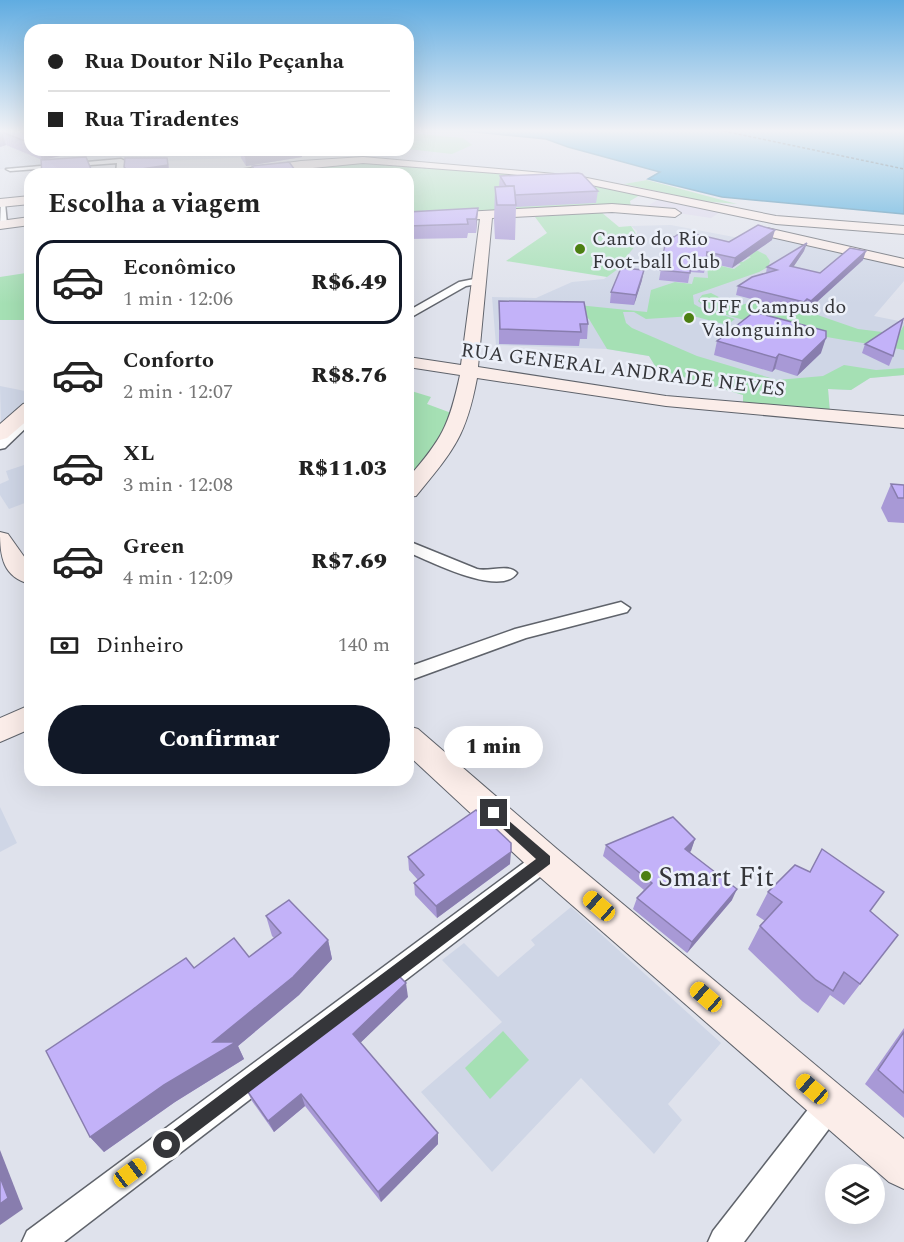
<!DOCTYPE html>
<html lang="pt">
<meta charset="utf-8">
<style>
body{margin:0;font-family:Spectral,serif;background:#f2f2f2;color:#222;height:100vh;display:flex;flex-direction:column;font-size:22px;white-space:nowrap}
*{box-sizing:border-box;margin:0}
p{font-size:20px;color:#767676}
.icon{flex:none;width:33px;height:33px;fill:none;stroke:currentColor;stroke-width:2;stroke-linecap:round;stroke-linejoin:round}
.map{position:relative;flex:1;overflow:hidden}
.drawer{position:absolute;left:24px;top:168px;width:390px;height:618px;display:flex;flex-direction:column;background:#fff;border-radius:18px;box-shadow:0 6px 24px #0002}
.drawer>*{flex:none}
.banner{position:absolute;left:24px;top:24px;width:390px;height:132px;border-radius:18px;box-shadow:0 6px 24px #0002;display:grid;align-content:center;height:132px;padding:0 24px;background:#fff}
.fabs{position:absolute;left:825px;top:1164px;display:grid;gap:12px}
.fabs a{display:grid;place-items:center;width:60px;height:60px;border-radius:50%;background:#fff;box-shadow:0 6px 24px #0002;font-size:30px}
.end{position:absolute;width:27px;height:27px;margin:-14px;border:8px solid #35363a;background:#fff;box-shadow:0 0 0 3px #fff}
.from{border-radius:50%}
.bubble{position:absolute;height:42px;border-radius:21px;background:#fff;box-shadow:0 6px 24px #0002;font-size:20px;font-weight:800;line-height:42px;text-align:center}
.car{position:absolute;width:18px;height:36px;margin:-18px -9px;border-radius:8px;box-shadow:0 0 4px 2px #0007;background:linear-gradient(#f5c518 24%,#345 0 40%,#f5c518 0 76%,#345 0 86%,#f5c518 0)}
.banner b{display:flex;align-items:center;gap:21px;height:57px;font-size:22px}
.banner b+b{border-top:2px solid #e0e0e0}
.banner i{width:15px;height:15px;background:#222}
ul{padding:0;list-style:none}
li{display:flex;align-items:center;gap:18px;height:84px;margin:0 12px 9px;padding:0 12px;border:3px solid transparent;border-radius:18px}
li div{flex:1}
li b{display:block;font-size:22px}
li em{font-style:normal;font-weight:800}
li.active{border-color:#111827}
li>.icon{width:54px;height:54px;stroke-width:1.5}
h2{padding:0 24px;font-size:27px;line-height:72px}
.pay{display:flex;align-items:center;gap:15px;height:66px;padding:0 24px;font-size:22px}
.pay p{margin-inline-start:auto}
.primary-button{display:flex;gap:12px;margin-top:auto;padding:12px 24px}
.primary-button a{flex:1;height:69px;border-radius:36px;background:#111827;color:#fff;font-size:24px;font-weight:800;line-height:69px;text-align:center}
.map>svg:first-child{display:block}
.commercial{fill:#d9d5eb}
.built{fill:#cfd6e6}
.green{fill:#a5e0b4}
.water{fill:#349fd7;stroke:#3480a8;stroke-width:1.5}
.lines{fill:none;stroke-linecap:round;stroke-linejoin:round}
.ferry{stroke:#0b384f;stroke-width:1.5;stroke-dasharray:3 2;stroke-linecap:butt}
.street-casing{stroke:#5f636b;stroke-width:3}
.secondary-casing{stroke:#5f636b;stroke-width:2}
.street{fill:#fff;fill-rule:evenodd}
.secondary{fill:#fbede9;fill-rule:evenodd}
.wall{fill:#a899d6}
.shaded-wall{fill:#887dae}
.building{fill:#c3b2f9;stroke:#887dae;stroke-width:1.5}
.route{fill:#35363a}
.poi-dot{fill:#4c7f12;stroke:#ecf0f9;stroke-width:2}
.labels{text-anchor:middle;stroke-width:5;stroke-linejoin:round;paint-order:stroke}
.far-poi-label{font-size:20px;fill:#35363a;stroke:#ecf0f9;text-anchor:start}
.far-street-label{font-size:20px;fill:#35363a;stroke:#ecf0f9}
.near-poi-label{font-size:28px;fill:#35363a;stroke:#ecf0f9;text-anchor:start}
</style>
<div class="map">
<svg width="904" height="1242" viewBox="0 0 904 1242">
<rect width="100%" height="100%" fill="#dfe2ec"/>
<path class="commercial" d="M 659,199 L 720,212 L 711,218 L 644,208 Z"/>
<g class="built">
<path d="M 0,130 L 30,150 L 408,150 L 408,130 L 472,130 L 549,139 L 661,172 L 647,180 L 624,184 L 448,164 L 314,154 L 0,169 Z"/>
<path d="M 671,225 L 739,238 L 753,233 L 825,250 L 904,265 L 904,281 L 874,316 L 904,322 L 904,375 L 870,378 L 851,390 L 828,389 L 830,413 L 743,406 L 743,395 L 657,369 L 649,356 L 607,349 L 496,345 L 492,297 L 536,298 L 572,282 L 604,279 L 632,258 L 627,256 L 637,239 L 637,231 L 631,226 Z"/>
<path d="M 0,386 L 30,392 L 30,397 L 1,424 Z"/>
<path d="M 30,463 L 30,501 L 9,509 L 0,495 L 0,484 L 9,480 L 6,471 Z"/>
<path d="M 0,807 L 17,843 L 0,852 Z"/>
<path d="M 571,907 L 721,1043 L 668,1104 L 682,1120 L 654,1154 L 581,1078 L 492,1172 L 421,1092 L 502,1022 L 442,960 L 464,943 L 498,977 L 535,945 L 531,940 Z"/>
</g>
<g class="green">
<path d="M 408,133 L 463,138 L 472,145 L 452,154 L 408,149 Z"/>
<path d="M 364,163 L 565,179 L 640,195 L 630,201 L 631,207 L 408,214 L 408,174 L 313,174 L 308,167 Z"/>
<path d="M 647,180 L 737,204 L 702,201 L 624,184 Z"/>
<path d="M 601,212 L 619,227 L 631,226 L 640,240 L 627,256 L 633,258 L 607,277 L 506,261 L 547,233 L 535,217 Z"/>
<path d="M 685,241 L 756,250 L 766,255 L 770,261 L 768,267 L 759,272 L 693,295 L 694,304 L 699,307 L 735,319 L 727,325 L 693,316 L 646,319 L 634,312 L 623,312 L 626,323 L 632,328 L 697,356 L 777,380 L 823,376 L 844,365 L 876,370 L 904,368 L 904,375 L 870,378 L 851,390 L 828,389 L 830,413 L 743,406 L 743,395 L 657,369 L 649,356 L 607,349 L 589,319 L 568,304 L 647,312 L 651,290 L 675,282 L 692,284 L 694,277 L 708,278 L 707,263 L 688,261 L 687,258 L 734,269 L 741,264 L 697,253 L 699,252 L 743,262 L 751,257 Z"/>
<path d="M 26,273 L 30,282 L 30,316 L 26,320 L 0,320 L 0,277 Z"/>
<path d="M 711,293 L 736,306 L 754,302 L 802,314 L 806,311 L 858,329 L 899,334 L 904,325 L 904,350 C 868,343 717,323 698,301 L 702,295 Z"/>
<path d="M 408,390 L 431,397 L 427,404 L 454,414 L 408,487 Z"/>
<path d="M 503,1031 L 529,1060 L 490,1099 L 465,1068 Z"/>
</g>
<path class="water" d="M 456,130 L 904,130 L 904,214 L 722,197 L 648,179 L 660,172 L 568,147 L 546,139 Z"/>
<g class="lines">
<path class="ferry" d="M 719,130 L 904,169"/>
<g class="street-casing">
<g id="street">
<path d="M 121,159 L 125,161 L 124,174 L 116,174 L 117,163 L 10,171 L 6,169 Z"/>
<path d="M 1,200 L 5,203 L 7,224 L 3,227 L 0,226 Z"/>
<path d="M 479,278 L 483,279 L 483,283 L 466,286 L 408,319 L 408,311 L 459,282 Z"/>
<path d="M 30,413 L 30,424 L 5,448 L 0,449 L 0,438 Z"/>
<path d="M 408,541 L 477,569 C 489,572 509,563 517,573 C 501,598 429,561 408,552 Z"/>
<path d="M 621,602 L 630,608 L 627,612 L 526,638 L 408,681 L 408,667 L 515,629 Z"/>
<path d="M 545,850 L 553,853 L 557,860 L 553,867 L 64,1242 L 22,1242 L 27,1231 L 537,853 Z"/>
<path d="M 830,1089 L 840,1094 L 845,1104 L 840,1114 L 744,1242 L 708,1242 L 713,1231 L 820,1094 Z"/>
</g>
</g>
<g class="secondary-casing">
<g id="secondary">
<path d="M 363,157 L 577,176 L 776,216 L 904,226 L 904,234 L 776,224 L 577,182 L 509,174 L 363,163 L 252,174 L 223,174 L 228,171 L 301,161 Z"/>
<path d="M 30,196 L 30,204 L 0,207 L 0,199 Z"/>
<path d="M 612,204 L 675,209 L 681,213 L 675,217 L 612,212 L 492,218 L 478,367 L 666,396 L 904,416 L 904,428 L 666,406 L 477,378 C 466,437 453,451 416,496 L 408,497 L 408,478 C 442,439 449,426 460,375 L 408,367 L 408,357 L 461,365 L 480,219 L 408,223 L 408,215 Z"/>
<path d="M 30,217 L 30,225 L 0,229 L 0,221 Z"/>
<path d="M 767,228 L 904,259 L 904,267 L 762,235 L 762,229 Z"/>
<path d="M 30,402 L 30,418 L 7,438 L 0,440 L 0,424 L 23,404 Z"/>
<path d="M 0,532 L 8,534 L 30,565 L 30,584 C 3,577 0,557 0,532 Z"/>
<path d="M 30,705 L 30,729 L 0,742 L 0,718 Z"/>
<path d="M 408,726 L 418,729 L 557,849 L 904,1139 L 904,1189 L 889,1182 L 533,871 L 408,755 Z"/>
</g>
</g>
<use href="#street" class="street"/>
<use href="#secondary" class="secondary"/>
</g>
<g class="wall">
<path d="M 0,130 L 30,130 L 30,150 L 82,150 L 83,151 L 42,160 L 6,145 L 0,147 Z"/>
<path d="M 240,150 L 301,150 L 302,157 L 246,166 L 241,158 Z"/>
<path d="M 169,166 L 169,173 L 166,174 L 126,174 L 124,167 Z"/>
<path d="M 252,166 L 298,174 L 253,174 Z"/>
<path d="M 500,176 L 598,191 L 596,203 L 516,207 L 515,240 L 495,239 L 494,220 L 495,187 L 499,186 Z"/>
<path d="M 478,208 L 476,233 L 468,233 L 467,238 L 408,239 L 408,212 Z"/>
<path d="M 667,235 L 674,237 L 729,242 L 772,240 L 732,268 L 706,262 L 704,273 L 690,272 L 688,283 L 659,280 Z"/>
<path d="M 804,251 L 793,267 L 820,273 L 863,260 L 808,310 L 804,309 L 801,312 L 736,295 L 738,286 L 766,273 L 767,267 Z"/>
<path d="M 642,280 L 634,305 L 610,303 L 611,292 Z"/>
<path d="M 499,301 L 588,324 L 587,339 L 580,339 L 579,346 L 499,344 Z"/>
<path d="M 717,341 L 821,353 L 797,376 L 775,369 L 772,372 L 714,355 Z"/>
<path d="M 865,344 L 893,356 L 889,366 L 862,353 Z"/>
<path d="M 891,484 L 904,485 L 904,523 L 888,522 L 881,508 Z"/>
<path d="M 695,839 L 690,852 L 732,900 L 687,953 L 633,909 L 637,898 L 644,890 L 603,856 L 606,845 Z"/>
<path d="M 408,857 L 510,864 L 437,918 L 415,895 L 414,883 L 418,880 L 409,870 Z"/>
<path d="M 768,892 L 870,912 L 898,935 L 844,1005 L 830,995 L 818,1013 L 802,1001 L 748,949 L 760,926 L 765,921 L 756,915 Z"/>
<path d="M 266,916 L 328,940 L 332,959 L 299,995 L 238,1046 L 244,1059 L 175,1102 L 104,1152 L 90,1137 L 194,968 L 249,957 L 274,938 L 272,936 Z"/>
<path d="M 408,997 L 360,1043 L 438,1144 L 381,1202 L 305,1106 L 274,1132 L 252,1101 L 246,1089 Z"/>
<path d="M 904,1028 L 904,1118 L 865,1084 Z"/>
</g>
<g class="shaded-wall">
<path d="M 2,132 L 6,145 L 0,147 L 0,133 Z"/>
<path d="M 39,150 L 82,150 L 83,151 L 42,160 Z"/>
<path d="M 280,150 L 301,150 L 302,157 L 246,166 L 245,156 Z"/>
<path d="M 167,158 L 169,173 L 129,174 L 128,171 Z"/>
<path d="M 478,208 L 477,221 L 476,233 L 476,219 Z"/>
<path d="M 775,230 L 772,240 L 732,268 L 735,258 Z"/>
<path d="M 807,243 L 804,251 L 788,275 L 790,266 Z"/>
<path d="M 866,251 L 863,260 L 808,310 L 811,301 Z"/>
<path d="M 644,270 L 642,280 L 634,305 L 636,295 Z"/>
<path d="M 807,299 L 804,309 L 801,312 L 804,302 Z"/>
<path d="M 826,338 L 821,353 L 797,376 L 802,361 Z"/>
<path d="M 779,354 L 775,369 L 772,372 L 776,358 Z"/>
<path d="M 695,839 L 691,851 L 681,860 L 685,849 Z"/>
<path d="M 511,852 L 510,864 L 437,918 L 436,906 Z"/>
<path d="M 737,889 L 732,900 L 687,953 L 692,942 Z"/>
<path d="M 328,940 L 332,959 L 299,995 L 238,1046 L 244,1059 L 175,1102 L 104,1152 L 90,1137 L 213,1042 Z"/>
<path d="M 406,983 L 408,997 L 355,1048 L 353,1034 Z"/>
<path d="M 301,1094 L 305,1106 L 274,1132 L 268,1121 Z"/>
<path d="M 438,1133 L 438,1144 L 381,1202 L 378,1192 Z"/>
<path d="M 0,1150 L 23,1209 L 0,1225 Z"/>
</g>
<g class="building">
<path d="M 0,130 L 30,130 L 30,143 L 2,132 L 0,133 Z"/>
<path d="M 241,150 L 280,150 L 245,156 Z"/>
<path d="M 86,157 L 93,174 L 42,174 L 41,160 Z"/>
<path d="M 125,158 L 167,158 L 168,165 L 128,171 L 124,167 Z"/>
<path d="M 289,162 L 298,174 L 257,174 L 252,166 Z"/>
<path d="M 578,173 L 582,174 L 598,191 L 515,195 L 514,186 L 506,186 L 500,176 Z"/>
<path d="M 514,186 L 516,205 L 497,205 L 495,187 Z"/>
<path d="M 478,208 L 476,219 L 467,219 L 468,224 L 408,226 L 408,212 Z"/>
<path d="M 758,225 L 775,230 L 735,258 L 707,252 L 706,263 L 691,262 L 690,273 L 660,270 L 667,235 L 674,237 L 683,231 L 729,242 Z"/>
<path d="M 807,243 L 790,266 L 820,273 L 850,248 L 866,251 L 811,301 L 807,299 L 804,302 L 738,286 L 752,277 L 777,270 L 767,267 Z"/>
<path d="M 621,268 L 644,270 L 636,295 L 611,292 Z"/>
<path d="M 499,301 L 584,302 L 588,324 L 580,324 L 581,332 L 500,329 Z"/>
<path d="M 754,312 L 826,331 L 826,338 L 802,361 L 779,354 L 776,358 L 717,341 Z"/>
<path d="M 903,319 L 893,356 L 865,344 Z"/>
<path d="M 891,484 L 904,485 L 904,498 L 898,498 Z"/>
<path d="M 476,810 L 511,843 L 511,852 L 436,906 L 414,883 L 424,875 L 408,857 Z"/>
<path d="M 673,817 L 695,839 L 685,849 L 737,889 L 692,942 L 637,898 L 652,883 L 606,845 Z"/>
<path d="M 822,849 L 884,892 L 870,911 L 898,935 L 860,984 L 844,972 L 833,991 L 816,980 L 760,926 L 782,902 L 768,892 L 795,865 L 810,872 Z"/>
<path d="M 289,900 L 328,940 L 293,977 L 213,1042 L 236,1042 L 164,1085 L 90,1137 L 46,1051 L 186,958 L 194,968 L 234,938 L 249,957 L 281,933 L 266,916 Z"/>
<path d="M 397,974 L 406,983 L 353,1034 L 438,1133 L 378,1192 L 301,1094 L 268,1121 L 246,1089 Z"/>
<path d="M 904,1032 L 904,1093 L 878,1070 Z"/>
<path d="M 0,1177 L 8,1198 L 0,1204 Z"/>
</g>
<linearGradient id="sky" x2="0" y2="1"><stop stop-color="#60ace1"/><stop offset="0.43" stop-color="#f1f2f6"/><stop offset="1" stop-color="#f1f2f6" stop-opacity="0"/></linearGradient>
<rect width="904" height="304" fill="url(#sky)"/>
<path class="route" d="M 494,808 L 550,856 L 550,864 L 173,1150 L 167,1153 L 161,1150 L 159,1145 L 161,1139 L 536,859 L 490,817 L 490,810 Z"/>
<g class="poi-dot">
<circle cx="580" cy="249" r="6"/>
<circle cx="689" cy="318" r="6"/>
<circle cx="646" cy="876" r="6"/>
</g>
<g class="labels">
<g class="far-poi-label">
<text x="592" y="245">Canto do Rio<tspan x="592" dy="23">Foot-ball Club</tspan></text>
<text x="701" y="313">UFF Campus do<tspan x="701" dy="23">Valonguinho</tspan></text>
</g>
<g class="far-street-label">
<text transform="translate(623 369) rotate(7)" y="7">RUA GENERAL ANDRADE NEVES</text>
</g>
<g class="near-poi-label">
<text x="658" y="886">Smart Fit</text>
</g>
</g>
</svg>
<div class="fabs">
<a><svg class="icon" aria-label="layers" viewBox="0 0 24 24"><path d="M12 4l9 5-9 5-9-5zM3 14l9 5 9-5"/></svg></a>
</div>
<i class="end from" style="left:167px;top:1145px"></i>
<i class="end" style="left:494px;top:813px"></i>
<div class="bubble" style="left:444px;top:726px;width:99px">1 min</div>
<i class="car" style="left:599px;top:906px;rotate:311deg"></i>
<i class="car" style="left:706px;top:997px;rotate:311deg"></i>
<i class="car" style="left:812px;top:1089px;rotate:311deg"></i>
<i class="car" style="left:130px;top:1173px;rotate:53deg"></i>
<div class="banner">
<b><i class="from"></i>Rua Doutor Nilo Peçanha</b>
<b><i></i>Rua Tiradentes</b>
</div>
<section class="drawer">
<h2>Escolha a viagem</h2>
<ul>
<li class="active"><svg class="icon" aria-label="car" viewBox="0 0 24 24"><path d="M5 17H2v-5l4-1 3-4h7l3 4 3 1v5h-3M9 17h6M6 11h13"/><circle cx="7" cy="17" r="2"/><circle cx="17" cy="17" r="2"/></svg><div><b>Econômico</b><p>1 min · 12:06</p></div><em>R$6.49</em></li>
<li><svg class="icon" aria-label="car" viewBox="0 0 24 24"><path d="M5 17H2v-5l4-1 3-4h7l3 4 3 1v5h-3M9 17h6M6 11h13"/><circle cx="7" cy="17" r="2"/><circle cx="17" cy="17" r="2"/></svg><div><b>Conforto</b><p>2 min · 12:07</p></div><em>R$8.76</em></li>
<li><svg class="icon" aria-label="car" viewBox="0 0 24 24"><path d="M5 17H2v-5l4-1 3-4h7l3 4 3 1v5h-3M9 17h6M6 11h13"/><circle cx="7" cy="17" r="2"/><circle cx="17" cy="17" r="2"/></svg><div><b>XL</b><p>3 min · 12:08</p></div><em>R$11.03</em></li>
<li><svg class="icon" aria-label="car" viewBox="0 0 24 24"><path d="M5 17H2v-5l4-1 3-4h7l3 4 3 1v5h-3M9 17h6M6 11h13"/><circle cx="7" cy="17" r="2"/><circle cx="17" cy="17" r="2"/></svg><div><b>Green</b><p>4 min · 12:09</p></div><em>R$7.69</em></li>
</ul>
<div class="pay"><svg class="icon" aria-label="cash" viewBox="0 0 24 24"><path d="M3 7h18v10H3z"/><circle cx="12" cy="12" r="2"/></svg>Dinheiro<p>140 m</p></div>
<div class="primary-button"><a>Confirmar</a></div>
</section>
</div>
